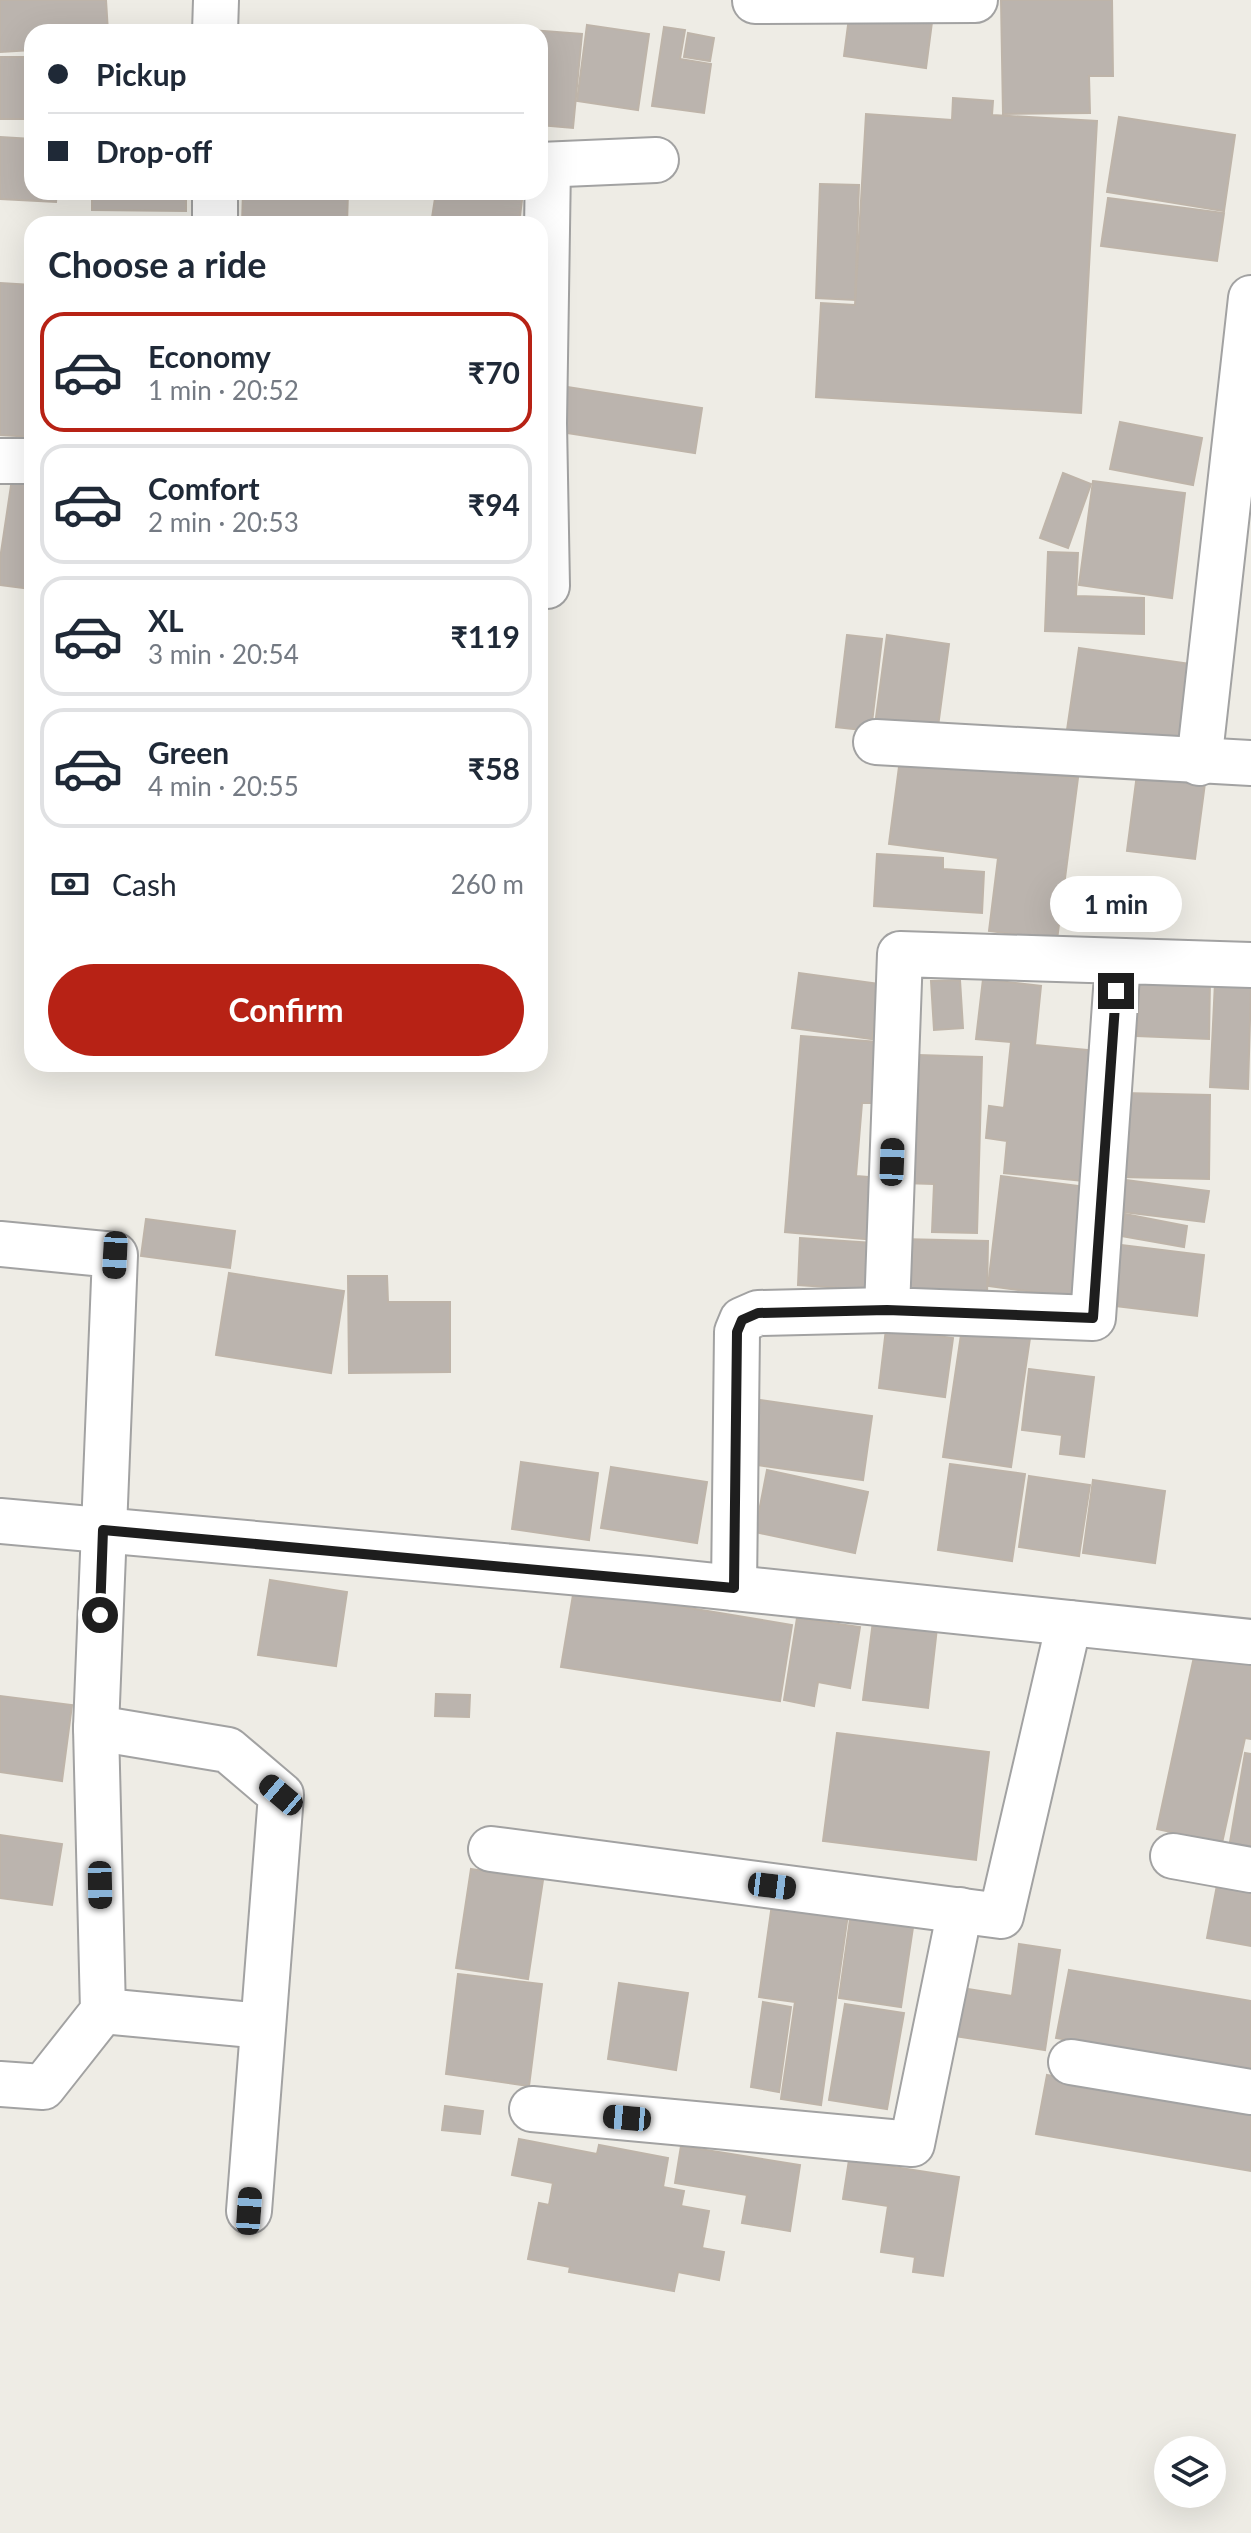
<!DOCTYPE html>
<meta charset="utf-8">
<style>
body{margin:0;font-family:Lato,sans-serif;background:#f6f6f7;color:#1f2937;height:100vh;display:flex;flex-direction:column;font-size:30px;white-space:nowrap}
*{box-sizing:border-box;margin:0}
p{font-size:26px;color:#747a83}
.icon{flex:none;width:44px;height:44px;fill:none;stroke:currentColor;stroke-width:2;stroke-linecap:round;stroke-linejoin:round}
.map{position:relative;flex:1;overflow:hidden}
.side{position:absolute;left:24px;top:216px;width:524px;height:856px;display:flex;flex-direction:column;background:#fff;border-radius:24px;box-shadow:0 8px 32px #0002}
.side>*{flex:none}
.banner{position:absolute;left:24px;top:24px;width:524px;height:176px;border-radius:24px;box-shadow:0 8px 32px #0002;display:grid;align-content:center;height:176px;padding:0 24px;background:#fff}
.fabs{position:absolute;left:1154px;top:2436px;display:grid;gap:16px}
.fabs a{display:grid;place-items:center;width:72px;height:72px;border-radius:50%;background:#fff;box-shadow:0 8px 32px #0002;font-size:40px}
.end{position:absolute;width:36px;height:36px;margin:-18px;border:10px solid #1e1e1e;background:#fff;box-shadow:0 0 0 4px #fff}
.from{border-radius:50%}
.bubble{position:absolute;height:56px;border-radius:28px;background:#fff;box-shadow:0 8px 32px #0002;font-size:26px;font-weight:700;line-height:56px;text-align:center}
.car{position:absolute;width:24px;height:48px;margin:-24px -12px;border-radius:10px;box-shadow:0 0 6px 2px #0007;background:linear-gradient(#222 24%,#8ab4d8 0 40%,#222 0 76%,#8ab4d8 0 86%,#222 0)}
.banner b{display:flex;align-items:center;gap:28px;height:76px;font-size:30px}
.banner b+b{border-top:2px solid #e0e1e3}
.banner i{width:20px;height:20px;background:#1f2937}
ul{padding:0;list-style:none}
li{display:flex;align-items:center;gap:24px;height:120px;margin:0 16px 12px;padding:0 8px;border:4px solid #e0e1e3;border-radius:24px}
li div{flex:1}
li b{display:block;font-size:30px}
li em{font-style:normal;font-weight:700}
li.current{border-color:#b72215}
li>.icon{width:72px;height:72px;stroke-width:1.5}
h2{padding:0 24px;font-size:36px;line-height:96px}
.pay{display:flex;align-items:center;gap:20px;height:88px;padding:0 24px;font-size:30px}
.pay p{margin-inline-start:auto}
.action{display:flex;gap:16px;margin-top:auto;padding:16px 24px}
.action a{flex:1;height:92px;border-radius:48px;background:#b72215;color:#fff;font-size:32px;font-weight:700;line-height:92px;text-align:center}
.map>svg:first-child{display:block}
.building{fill:#bbb4ae;stroke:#beb4a9;stroke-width:2}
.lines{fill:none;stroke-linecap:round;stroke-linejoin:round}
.minor-casing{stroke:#a2a2a2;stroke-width:48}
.minor{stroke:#fff;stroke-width:44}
.route{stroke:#1e1e1e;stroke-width:10}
</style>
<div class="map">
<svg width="1251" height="2533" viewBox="0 0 1251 2533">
<rect width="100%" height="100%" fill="#eeece5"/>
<g class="building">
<path d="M 0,0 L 106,0 L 108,32 L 32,32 L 32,50 L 0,52 Z"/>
<path d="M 1001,0 L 1112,0 L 1113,76 L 1089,76 L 1090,113 L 1003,114 Z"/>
<path d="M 850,10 L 932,22 L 926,68 L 844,56 Z"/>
<path d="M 587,25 L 649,34 L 638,110 L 577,101 Z"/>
<path d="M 504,27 L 505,32 L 437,32 L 437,28 Z"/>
<path d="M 664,27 L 685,30 L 680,59 L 711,64 L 704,113 L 652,106 Z"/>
<path d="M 517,29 L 582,34 L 573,128 L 540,125 L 540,32 L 517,32 Z"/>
<path d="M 688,33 L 714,38 L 710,61 L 684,57 Z"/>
<rect x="0" y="57" width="32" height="62"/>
<path d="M 953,98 L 993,101 L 992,115 L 1097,121 L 1081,413 L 816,397 L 821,303 L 855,305 L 866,114 L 952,120 Z"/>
<path d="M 1119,117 L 1235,135 L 1224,211 L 1107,192 Z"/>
<path d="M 0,137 L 32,139 L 32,192 L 57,192 L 56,202 L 0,199 Z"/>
<path d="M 820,184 L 859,185 L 855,300 L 816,298 Z"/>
<path d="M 92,192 L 186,192 L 186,211 L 92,210 Z"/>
<path d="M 243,192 L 348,192 L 347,224 L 242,224 Z"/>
<path d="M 436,192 L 523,192 L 519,224 L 431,224 Z"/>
<path d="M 1108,198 L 1224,213 L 1217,261 L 1101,246 Z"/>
<path d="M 0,283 L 32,285 L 32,355 L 26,354 L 25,383 L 32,383 L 32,437 L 0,435 Z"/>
<path d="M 561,386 L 702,408 L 695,453 L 554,431 Z"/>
<path d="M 1120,422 L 1202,438 L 1193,485 L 1110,469 Z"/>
<path d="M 1063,473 L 1091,484 L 1068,548 L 1040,538 Z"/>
<path d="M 12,479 L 32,482 L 32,589 L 0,585 L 0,559 Z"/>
<path d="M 1093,481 L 1185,493 L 1172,598 L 1079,585 Z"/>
<path d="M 1048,552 L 1078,553 L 1076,596 L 1144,598 L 1144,634 L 1045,631 Z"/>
<path d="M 847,635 L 882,639 L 871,731 L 836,727 Z"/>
<path d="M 887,635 L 949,644 L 937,734 L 875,725 Z"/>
<path d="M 1079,648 L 1191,664 L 1180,746 L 1067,730 Z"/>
<path d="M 900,759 L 1078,778 L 1057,940 L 989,931 L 998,858 L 889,844 Z"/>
<path d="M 1137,774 L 1205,783 L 1195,859 L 1127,851 Z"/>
<path d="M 877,854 L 943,858 L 943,869 L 984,872 L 982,913 L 874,906 Z"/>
<path d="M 799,973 L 880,984 L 872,1039 L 792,1028 Z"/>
<path d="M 1139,978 L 1210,981 L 1209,1039 L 1137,1036 Z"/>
<path d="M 983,979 L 1041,986 L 1035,1045 L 1097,1051 L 1083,1181 L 1004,1173 L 1007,1141 L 986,1138 L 989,1106 L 1004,1108 L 1011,1042 L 976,1039 Z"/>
<path d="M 960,980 L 963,1028 L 934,1030 L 931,981 Z"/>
<path d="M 1215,982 L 1251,984 L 1248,1089 L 1210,1087 Z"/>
<path d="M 801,1036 L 878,1042 L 872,1103 L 862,1103 L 856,1176 L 880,1178 L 875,1240 L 785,1232 Z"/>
<path d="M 918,1055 L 982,1057 L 977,1233 L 932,1232 L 934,1184 L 903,1183 L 905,1123 L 916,1123 Z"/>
<path d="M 1123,1093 L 1210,1095 L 1209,1179 L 1121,1177 Z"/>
<path d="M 1001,1176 L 1087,1187 L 1073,1297 L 988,1286 Z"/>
<path d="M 1126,1180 L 1209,1191 L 1204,1222 L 1122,1212 Z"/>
<path d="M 1125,1214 L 1187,1226 L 1184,1247 L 1121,1236 Z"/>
<path d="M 146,1219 L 235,1231 L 230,1268 L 141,1256 Z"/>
<path d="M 800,1238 L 873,1243 L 871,1290 L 798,1285 Z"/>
<path d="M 899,1239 L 988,1241 L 987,1297 L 898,1295 Z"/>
<path d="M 1113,1244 L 1204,1255 L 1197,1316 L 1106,1305 Z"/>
<path d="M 229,1273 L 344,1291 L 331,1373 L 216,1355 Z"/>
<path d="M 348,1276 L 387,1276 L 388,1302 L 450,1302 L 450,1372 L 349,1373 Z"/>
<path d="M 962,1328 L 1030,1338 L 1011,1467 L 943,1457 Z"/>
<path d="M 886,1329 L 953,1338 L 945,1397 L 879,1388 Z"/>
<path d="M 1029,1369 L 1094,1377 L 1084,1457 L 1060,1454 L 1062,1435 L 1022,1430 Z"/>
<path d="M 760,1400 L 872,1416 L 863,1480 L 750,1464 Z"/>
<path d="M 521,1462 L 598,1473 L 589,1540 L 512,1529 Z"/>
<path d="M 950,1464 L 1025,1474 L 1012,1561 L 938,1550 Z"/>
<path d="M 611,1467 L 707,1482 L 697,1543 L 601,1528 Z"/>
<path d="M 767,1470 L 868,1492 L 855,1553 L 755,1532 Z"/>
<path d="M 1029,1476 L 1090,1485 L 1079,1556 L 1019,1547 Z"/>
<path d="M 1093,1480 L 1165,1491 L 1155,1563 L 1083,1553 Z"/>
<path d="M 270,1580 L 347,1592 L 336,1666 L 258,1655 Z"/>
<path d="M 574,1589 L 792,1625 L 780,1701 L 561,1667 Z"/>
<path d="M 797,1618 L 860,1627 L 850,1688 L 818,1682 L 814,1706 L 784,1700 Z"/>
<path d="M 873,1621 L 937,1628 L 928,1708 L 863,1700 Z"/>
<path d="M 1198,1638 L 1251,1650 L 1251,1739 L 1245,1738 L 1222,1843 L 1157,1829 Z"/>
<path d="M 436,1694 L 470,1695 L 469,1717 L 435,1716 Z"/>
<path d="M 0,1696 L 72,1705 L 62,1781 L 0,1772 Z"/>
<path d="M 837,1733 L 989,1752 L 976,1860 L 823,1841 Z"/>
<path d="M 1245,1753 L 1251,1754 L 1251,1852 L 1229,1848 Z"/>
<path d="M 0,1835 L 62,1844 L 52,1905 L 0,1898 Z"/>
<path d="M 471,1869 L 543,1880 L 528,1979 L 456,1968 Z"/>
<path d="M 1218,1880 L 1251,1886 L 1251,1946 L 1207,1938 Z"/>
<path d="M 772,1904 L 848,1914 L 821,2105 L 781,2099 L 795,2002 L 759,1997 Z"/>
<path d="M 852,1905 L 915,1914 L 901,2007 L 839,1998 Z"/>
<path d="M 1019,1944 L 1060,1950 L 1045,2050 L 954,2036 L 961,1988 L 1012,1996 Z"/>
<path d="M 1069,1970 L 1251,2001 L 1251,2071 L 1056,2038 Z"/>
<path d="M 458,1974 L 542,1984 L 529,2086 L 446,2074 Z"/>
<path d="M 619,1983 L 688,1993 L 676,2070 L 608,2059 Z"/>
<path d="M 763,2002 L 791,2007 L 779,2092 L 751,2087 Z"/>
<path d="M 845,2004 L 904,2013 L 887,2109 L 829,2100 Z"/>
<path d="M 1047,2075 L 1251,2110 L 1251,2171 L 1036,2134 Z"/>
<path d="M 445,2106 L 483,2111 L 480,2134 L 442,2130 Z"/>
<path d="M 519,2139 L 597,2154 L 599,2145 L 668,2158 L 663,2187 L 684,2191 L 681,2206 L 709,2211 L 702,2248 L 724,2252 L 719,2280 L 678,2272 L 674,2291 L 569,2272 L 570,2267 L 528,2259 L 539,2203 L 549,2205 L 553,2183 L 512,2175 Z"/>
<path d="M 681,2146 L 800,2165 L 790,2231 L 742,2223 L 747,2195 L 675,2183 Z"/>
<path d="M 849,2160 L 959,2177 L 943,2276 L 913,2272 L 915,2257 L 881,2252 L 888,2206 L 843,2199 Z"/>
</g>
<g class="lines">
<g class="minor-casing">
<g id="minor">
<path d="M 755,1 L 975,0"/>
<path d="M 215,32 L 216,0"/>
<path d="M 540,165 L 656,160"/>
<path d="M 215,192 L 215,224"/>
<path d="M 0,461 L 32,461"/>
<path d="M 547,586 L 544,423 L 548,165"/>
<path d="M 876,742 L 1251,763"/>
<path d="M 1199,763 L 1251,298"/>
<path d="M 1118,961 L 1093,1318 L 887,1310 L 900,954 L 1251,965"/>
<path d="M 0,1244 L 115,1255 L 96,1728 L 103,2011 L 43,2087 L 0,2084"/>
<path d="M 0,1521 L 648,1579 L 1251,1642"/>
<path d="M 734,1588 L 737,1332 L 742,1320 L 758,1313 L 887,1310"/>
<path d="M 96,1728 L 228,1750 L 281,1795 L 249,2211"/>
<path d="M 491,1849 L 1001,1916 L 1069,1623"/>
<path d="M 1173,1856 L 1251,1870"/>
<path d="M 103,2011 L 263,2026"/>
<path d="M 1071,2062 L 1251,2092"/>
<path d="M 532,2109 L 912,2144 L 960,1910"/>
</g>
</g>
<use href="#minor" class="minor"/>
</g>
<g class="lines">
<path class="route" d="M 100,1615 L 103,1530 L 734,1588 L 737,1332 L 742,1320 L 758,1313 L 887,1310 L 1093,1318 L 1116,991"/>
</g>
</svg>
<div class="fabs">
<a><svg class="icon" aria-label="layers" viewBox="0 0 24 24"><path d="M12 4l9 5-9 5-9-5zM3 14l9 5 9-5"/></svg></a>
</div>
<i class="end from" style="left:100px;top:1615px"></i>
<i class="end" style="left:1116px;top:991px"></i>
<div class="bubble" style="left:1050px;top:876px;width:132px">1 min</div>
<i class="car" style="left:892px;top:1162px;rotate:2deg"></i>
<i class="car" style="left:115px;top:1255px;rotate:183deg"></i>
<i class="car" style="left:281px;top:1795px;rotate:310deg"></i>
<i class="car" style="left:100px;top:1885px;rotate:179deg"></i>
<i class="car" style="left:772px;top:1886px;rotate:97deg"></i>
<i class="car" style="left:627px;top:2118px;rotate:275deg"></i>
<i class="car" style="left:249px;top:2211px;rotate:4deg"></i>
<div class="banner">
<b><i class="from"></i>Pickup</b>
<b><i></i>Drop-off</b>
</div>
<section class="side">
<h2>Choose a ride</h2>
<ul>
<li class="current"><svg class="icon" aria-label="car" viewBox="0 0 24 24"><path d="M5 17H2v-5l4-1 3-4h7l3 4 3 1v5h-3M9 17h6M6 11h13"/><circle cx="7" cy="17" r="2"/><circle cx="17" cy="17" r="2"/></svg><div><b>Economy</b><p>1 min · 20:52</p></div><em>₹70</em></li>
<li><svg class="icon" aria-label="car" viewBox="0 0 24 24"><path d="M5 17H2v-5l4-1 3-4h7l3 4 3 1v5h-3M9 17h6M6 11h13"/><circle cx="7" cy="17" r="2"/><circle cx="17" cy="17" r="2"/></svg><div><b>Comfort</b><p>2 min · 20:53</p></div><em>₹94</em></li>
<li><svg class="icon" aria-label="car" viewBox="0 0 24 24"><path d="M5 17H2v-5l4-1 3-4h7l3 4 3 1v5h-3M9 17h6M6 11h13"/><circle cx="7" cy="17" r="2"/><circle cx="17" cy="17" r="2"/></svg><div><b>XL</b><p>3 min · 20:54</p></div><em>₹119</em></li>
<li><svg class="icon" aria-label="car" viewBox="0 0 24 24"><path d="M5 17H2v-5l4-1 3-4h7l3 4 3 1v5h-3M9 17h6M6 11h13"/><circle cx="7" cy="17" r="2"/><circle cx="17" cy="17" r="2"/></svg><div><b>Green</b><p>4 min · 20:55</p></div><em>₹58</em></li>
</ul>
<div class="pay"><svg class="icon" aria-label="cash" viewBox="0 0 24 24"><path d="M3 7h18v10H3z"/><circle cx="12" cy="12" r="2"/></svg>Cash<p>260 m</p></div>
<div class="action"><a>Confirm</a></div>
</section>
</div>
